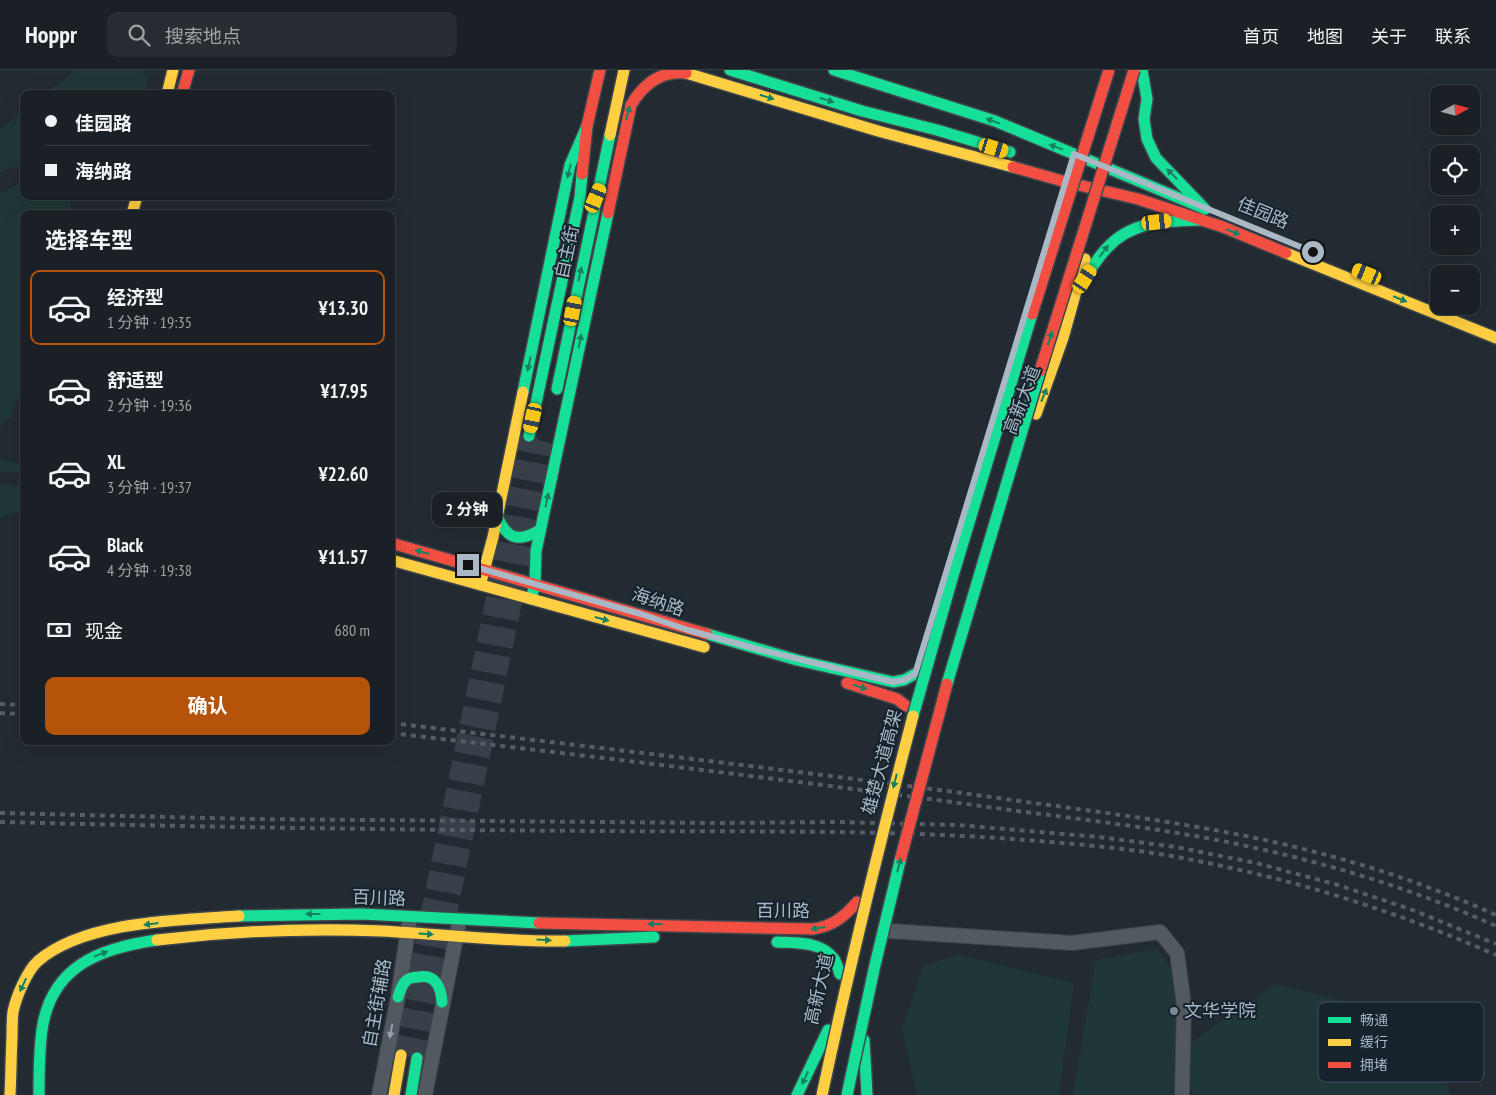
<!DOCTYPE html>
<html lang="zh">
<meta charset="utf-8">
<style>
body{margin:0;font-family:"PT Sans Narrow","Noto Sans SC",sans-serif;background:#272d32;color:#f1f3f6;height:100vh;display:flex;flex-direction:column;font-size:19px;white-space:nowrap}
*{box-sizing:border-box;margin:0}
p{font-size:16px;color:#9fa3a7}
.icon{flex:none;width:28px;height:28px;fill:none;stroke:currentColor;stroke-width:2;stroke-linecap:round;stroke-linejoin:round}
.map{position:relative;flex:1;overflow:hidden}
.details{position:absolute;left:20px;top:140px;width:375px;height:535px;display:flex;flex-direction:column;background:#1a2026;border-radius:10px;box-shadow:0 5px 20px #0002,0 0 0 1px #383e43}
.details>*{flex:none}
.hud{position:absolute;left:20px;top:20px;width:375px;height:110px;border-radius:10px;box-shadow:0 5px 20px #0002,0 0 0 1px #383e43;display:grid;align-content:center;height:110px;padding:0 25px;background:#1a2026}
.needle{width:32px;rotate:83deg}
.buttons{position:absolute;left:1430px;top:15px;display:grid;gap:10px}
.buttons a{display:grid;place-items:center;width:50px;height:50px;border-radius:10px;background:#1a2026;box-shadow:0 5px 20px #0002,0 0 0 1px #383e43;font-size:25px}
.end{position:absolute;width:22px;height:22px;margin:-11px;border:6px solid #aab8c6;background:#111;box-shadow:0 0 0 2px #111}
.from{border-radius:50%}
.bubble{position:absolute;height:35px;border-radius:10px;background:#1a2026;box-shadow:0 5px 20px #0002,0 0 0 1px #383e43;font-size:16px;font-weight:700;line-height:35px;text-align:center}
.car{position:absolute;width:15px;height:30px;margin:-15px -8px;border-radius:6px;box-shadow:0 0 4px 1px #0007;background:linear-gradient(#f5c518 24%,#345 0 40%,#f5c518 0 76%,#345 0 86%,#f5c518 0)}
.hud b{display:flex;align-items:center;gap:18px;height:48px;font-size:19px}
.hud b+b{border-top:1px solid #383e43}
.hud i{width:12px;height:12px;background:#f1f3f6}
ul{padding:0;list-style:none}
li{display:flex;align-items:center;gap:15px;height:75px;margin:0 10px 8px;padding:0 15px;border:2px solid transparent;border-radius:10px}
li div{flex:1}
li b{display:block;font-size:19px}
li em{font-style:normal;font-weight:700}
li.active{border-color:#b45309}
li>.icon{width:45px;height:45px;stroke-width:1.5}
h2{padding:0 25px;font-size:22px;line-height:60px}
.pay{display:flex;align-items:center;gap:12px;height:55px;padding:0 25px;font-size:19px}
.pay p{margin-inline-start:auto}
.button{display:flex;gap:10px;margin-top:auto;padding:10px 25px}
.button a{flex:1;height:58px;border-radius:10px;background:#b45309;color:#fff;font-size:20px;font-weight:700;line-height:58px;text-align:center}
header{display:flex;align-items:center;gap:30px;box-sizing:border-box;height:70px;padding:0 25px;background:#1a2026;border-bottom:1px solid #383e43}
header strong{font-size:24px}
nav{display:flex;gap:28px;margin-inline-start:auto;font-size:18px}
.search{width:350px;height:45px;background:#272d32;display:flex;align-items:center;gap:12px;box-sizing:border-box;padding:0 18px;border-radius:10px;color:#9fa3a7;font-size:19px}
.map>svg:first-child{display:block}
.green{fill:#203738}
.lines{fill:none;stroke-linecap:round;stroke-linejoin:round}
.secondary-tunnel{stroke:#374048;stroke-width:19;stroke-dasharray:19 9;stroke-linecap:butt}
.street-casing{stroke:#3f454a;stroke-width:16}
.fast-casing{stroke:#3f454a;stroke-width:14}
.slow-casing{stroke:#3f454a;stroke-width:14}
.jam-casing{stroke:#3f454a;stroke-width:14}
.street{stroke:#525960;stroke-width:14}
.fast{stroke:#16e098;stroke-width:11}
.slow{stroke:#ffcf43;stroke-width:11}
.jam{stroke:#f24e42;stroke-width:11}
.rail{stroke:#565d64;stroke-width:4;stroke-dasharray:5 5;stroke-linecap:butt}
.fast-bridge-casing{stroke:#3f474e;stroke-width:14;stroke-linecap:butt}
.slow-bridge-casing{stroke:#3f474e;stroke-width:14;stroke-linecap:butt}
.jam-bridge-casing{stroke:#3f474e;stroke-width:14;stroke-linecap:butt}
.fast-bridge{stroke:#16e098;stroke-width:11}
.slow-bridge{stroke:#ffcf43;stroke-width:11}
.jam-bridge{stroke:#f24e42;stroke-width:11}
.oneway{fill:#168162}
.oneway2{fill:#94a0ac}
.route{stroke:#aab8c6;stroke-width:6}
.poi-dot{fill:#7b8792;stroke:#16222c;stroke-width:2}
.labels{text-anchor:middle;stroke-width:4;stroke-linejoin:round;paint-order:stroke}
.street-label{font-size:18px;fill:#aab8c6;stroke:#16222c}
.poi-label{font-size:18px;fill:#aab8c6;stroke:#16222c;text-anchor:start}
.key{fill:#16222c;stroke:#424f5a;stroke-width:1}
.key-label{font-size:14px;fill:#aab8c6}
</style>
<header>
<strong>Hoppr</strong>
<div class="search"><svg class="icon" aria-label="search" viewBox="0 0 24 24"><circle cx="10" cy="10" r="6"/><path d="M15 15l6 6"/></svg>搜索地点</div>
<nav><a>首页</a><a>地图</a><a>关于</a><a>联系</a></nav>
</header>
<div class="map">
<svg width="1496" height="1025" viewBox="0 0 1496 1025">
<rect width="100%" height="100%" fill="#232b32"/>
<g class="green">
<path d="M 76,0 L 144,0 L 143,4 L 149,6 L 144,24 L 45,24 Z"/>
<path d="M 24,40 L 24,94 L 0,102 L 0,59 Z"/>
<path d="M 20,115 L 24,115 L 24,126 L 69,126 L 72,142 L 71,144 L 24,144 L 24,307 L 15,337 L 10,347 L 0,356 L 0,124 L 10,117 Z"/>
<path d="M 0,389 L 24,395 L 24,403 L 0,402 Z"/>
<path d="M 0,415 L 24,415 L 24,437 L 19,442 L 0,448 Z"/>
<path d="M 1157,879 L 1173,903 L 1177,931 L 1173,1025 L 1073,1025 L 1096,890 Z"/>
<path d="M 959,885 L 1074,913 L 1059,1025 L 917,1025 L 902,959 L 924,895 Z"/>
<path d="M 1276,914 L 1397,945 L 1443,995 L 1450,1025 L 1193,1025 L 1191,1018 L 1190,973 Z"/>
</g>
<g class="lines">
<g class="secondary-tunnel">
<path d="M 401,985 L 529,366"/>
<path d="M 417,988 L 546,372"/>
</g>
<g class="street-casing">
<g id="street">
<path d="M 889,861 L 1072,873 L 1160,862 L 1177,883 L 1184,935 L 1182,1025"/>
<path d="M 379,1025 L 398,927 L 409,853"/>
<path d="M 425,1025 L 458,857"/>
</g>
</g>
<g class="fast-casing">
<g id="fast">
<path d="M 730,0 L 862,41 L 937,60 L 1010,82"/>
<path d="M 834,0 L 995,51 L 1203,138"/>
<path d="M 1142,0 L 1147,29 L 1144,49 L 1147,69 L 1156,88 L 1205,139"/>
<path d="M 1084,210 C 1091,199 1098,187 1107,178 C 1132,150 1168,151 1202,150"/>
<path d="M 557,319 L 610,65"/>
<path d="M 523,322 L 570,95 L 587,56"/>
<path d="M 529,366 L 580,127 L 582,104"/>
<path d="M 497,446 C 507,469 518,473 540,460"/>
<path d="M 531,529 L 535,514 L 536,481 L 608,143"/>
<path d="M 707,564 L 797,590 L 893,612 L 904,610 L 915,604"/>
<path d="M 239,846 L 362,844 L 539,853"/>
<path d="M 565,871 L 654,867"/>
<path d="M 777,872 C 796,873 821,871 834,889 C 837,893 838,899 840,904"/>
<path d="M 398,927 C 400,922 401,916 405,912 C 408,908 414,907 419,907 C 436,904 441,918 442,932"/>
<path d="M 864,970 L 867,1025"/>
<path d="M 39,1025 C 39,1003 39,982 42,960 C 51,896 100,878 157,870"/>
<path d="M 411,1025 L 417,988"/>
<path d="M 797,1025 L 828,960"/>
</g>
</g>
<g class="slow-casing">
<g id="slow">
<path d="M 686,3 L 878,61 L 1013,97"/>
<path d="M 167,24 L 173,0"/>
<path d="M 610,65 L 624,0"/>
<path d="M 132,144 L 137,126"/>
<path d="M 1286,183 L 1496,268"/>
<path d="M 1036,344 L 1063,268 L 1085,189"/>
<path d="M 391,490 L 704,577"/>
<path d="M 481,512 L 493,467 L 523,322"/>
<path d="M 157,870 C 232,861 307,858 382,861 C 443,864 504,872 565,871"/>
<path d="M 10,1025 C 11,1006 11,987 12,968 C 12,959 12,950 13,942 C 16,927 27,901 38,891 C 85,851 178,850 239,846"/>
<path d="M 394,1025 L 401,985"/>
</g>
</g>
<g class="jam-casing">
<g id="jam">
<path d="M 182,24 L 189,0"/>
<path d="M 1013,97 L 1066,112 L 1138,129 L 1223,157 L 1286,183"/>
<path d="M 582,104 L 587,56 L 600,0"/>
<path d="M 608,143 L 631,35 C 643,15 660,0 686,3"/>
<path d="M 391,473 L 707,564"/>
<path d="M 847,613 L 897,629 L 906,636"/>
<path d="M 539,853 L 813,859 C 833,856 844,847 857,832"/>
</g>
</g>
<use href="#street" class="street"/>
<use href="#fast" class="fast"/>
<use href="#slow" class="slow"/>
<use href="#jam" class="jam"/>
<g class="rail">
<path d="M 0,634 L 24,635"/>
<path d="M 0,643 L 24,644"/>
<path d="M 391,653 C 591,677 792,700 991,727 C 1081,740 1171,750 1260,769 C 1340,786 1421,811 1496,845"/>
<path d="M 391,663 C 588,686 784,709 981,736 C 1074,749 1168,758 1260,779 C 1341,797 1420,822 1496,856"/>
<path d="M 0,743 L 250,749 L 717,753 L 840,752 L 958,755 L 1099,767 L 1176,777 L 1256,793 L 1338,815 L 1410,839 L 1496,874"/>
<path d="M 0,752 C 200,757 400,760 600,761 C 742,762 884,759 1026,770 C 1076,774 1127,778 1177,787 C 1287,807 1394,840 1496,885"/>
</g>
<g class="fast-bridge-casing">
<g id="fast-bridge">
<path d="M 947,614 L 1040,301"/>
<path d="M 913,646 L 952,509 L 1032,244"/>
<path d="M 847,1025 L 875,895 L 901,787"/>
</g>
</g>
<g class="slow-bridge-casing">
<path id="slow-bridge" d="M 822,1025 C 849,898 880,772 913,646"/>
</g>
<g class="jam-bridge-casing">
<g id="jam-bridge">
<path d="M 1032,244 L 1109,0"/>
<path d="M 1040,301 L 1134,0"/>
<path d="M 901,787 L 947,614"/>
</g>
</g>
<use href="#fast-bridge" class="fast-bridge"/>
<use href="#slow-bridge" class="slow-bridge"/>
<use href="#jam-bridge" class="jam-bridge"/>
</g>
<defs><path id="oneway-solid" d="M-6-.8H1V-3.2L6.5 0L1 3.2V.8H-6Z" transform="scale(1.25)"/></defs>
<g class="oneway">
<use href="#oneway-solid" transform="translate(767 27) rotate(17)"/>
<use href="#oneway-solid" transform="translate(827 30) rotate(17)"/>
<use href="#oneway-solid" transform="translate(628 43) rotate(-76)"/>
<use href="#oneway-solid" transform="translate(993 51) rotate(-160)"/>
<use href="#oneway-solid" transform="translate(1056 77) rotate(-160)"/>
<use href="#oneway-solid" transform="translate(569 101) rotate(104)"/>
<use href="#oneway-solid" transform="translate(1172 104) rotate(-135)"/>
<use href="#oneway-solid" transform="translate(1233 162) rotate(22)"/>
<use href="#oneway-solid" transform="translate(1104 181) rotate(-53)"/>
<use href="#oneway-solid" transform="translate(580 204) rotate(-78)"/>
<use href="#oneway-solid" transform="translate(1400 229) rotate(22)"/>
<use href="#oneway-solid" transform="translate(1050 268) rotate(-73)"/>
<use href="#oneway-solid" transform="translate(580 271) rotate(-78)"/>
<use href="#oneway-solid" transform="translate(529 294) rotate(102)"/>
<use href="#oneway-solid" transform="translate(1044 325) rotate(-68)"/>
<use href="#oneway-solid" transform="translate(547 430) rotate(-78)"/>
<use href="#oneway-solid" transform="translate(422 482) rotate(-164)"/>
<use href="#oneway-solid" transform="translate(602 549) rotate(15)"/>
<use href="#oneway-solid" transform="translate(860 617) rotate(17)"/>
<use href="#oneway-solid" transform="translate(895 711) rotate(104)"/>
<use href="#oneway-solid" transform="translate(899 795) rotate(-76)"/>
<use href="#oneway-solid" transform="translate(313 844) rotate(-180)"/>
<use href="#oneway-solid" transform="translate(151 854) rotate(173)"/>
<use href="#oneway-solid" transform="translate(655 854) rotate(-178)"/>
<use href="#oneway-solid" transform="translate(818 858) rotate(172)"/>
<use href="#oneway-solid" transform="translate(426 864) rotate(3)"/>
<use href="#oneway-solid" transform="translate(544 870) rotate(3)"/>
<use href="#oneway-solid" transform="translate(101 884) rotate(-21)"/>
<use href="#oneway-solid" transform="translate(23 915) rotate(115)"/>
<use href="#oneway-solid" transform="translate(805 1008) rotate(115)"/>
</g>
<use class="oneway2" href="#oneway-solid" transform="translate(391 961) rotate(101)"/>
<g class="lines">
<path class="route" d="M 468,495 L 641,544 L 688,560 L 761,580 L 893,612 L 904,610 L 915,604 L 1074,84 L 1313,182"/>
</g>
<circle class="poi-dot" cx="1174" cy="941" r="5"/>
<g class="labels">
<g class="street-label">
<text transform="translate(1263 143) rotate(22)" y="6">佳园路</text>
<text transform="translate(567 182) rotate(-78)" y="6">自主街</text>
<text transform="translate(1022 330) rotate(-69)" y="6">高新大道</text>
<text transform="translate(658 532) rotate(18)" y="6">海纳路</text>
<text transform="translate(882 692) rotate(-75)" y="6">雄楚大道高架</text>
<text transform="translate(379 828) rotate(2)" y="6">百川路</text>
<text x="783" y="847">百川路</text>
<text transform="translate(819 919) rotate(-77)" y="6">高新大道</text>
<text transform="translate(377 933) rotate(-80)" y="6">自主街辅路</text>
</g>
<g class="poi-label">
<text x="1184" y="947">文华学院</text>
</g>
</g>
<rect x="1318" y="932" width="166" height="80" rx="8" class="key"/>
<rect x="1328" y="947" width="23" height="6" fill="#16e098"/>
<rect x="1328" y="969" width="23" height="7" fill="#ffcf43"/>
<rect x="1328" y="992" width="23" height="6" fill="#f24e42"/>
<g class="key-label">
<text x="1360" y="955">畅通</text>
<text x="1360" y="977">缓行</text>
<text x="1360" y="1000">拥堵</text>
</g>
</svg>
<div class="buttons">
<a><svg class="needle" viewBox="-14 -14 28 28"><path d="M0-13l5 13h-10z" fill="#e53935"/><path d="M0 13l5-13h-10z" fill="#9fa3a7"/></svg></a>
<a><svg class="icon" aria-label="locate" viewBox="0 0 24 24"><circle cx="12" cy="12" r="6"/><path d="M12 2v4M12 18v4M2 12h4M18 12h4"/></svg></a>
<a>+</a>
<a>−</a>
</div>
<i class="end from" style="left:1313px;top:182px"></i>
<i class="end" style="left:468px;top:495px"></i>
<div class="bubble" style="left:432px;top:422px;width:70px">2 分钟</div>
<i class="car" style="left:994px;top:78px;rotate:107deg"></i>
<i class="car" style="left:596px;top:128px;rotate:23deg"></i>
<i class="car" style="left:1157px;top:152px;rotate:84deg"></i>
<i class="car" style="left:1367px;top:204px;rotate:292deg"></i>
<i class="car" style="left:1085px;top:209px;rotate:33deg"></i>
<i class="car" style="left:573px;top:241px;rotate:11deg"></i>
<i class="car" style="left:533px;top:348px;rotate:192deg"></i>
<div class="hud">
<b><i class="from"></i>佳园路</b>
<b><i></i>海纳路</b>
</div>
<section class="details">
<h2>选择车型</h2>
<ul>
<li class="active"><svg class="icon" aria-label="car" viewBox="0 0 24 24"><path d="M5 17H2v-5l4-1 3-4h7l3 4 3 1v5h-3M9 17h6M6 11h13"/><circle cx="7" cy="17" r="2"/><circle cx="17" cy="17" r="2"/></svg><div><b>经济型</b><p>1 分钟 · 19:35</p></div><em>¥13.30</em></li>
<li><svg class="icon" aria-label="car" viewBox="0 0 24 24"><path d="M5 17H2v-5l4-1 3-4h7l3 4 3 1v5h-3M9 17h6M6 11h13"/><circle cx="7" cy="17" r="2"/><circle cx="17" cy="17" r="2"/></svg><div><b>舒适型</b><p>2 分钟 · 19:36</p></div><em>¥17.95</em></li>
<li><svg class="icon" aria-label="car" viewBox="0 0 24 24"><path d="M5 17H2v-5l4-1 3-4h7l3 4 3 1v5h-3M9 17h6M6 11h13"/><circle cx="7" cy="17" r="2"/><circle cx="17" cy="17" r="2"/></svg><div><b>XL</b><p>3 分钟 · 19:37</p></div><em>¥22.60</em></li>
<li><svg class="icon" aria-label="car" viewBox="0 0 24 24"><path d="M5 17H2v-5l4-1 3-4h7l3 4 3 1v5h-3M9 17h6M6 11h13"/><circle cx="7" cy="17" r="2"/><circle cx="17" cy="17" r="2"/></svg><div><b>Black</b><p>4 分钟 · 19:38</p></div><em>¥11.57</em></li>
</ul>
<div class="pay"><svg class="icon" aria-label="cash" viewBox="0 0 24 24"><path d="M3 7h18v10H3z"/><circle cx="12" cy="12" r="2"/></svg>现金<p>680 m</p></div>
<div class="button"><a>确认</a></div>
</section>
</div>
